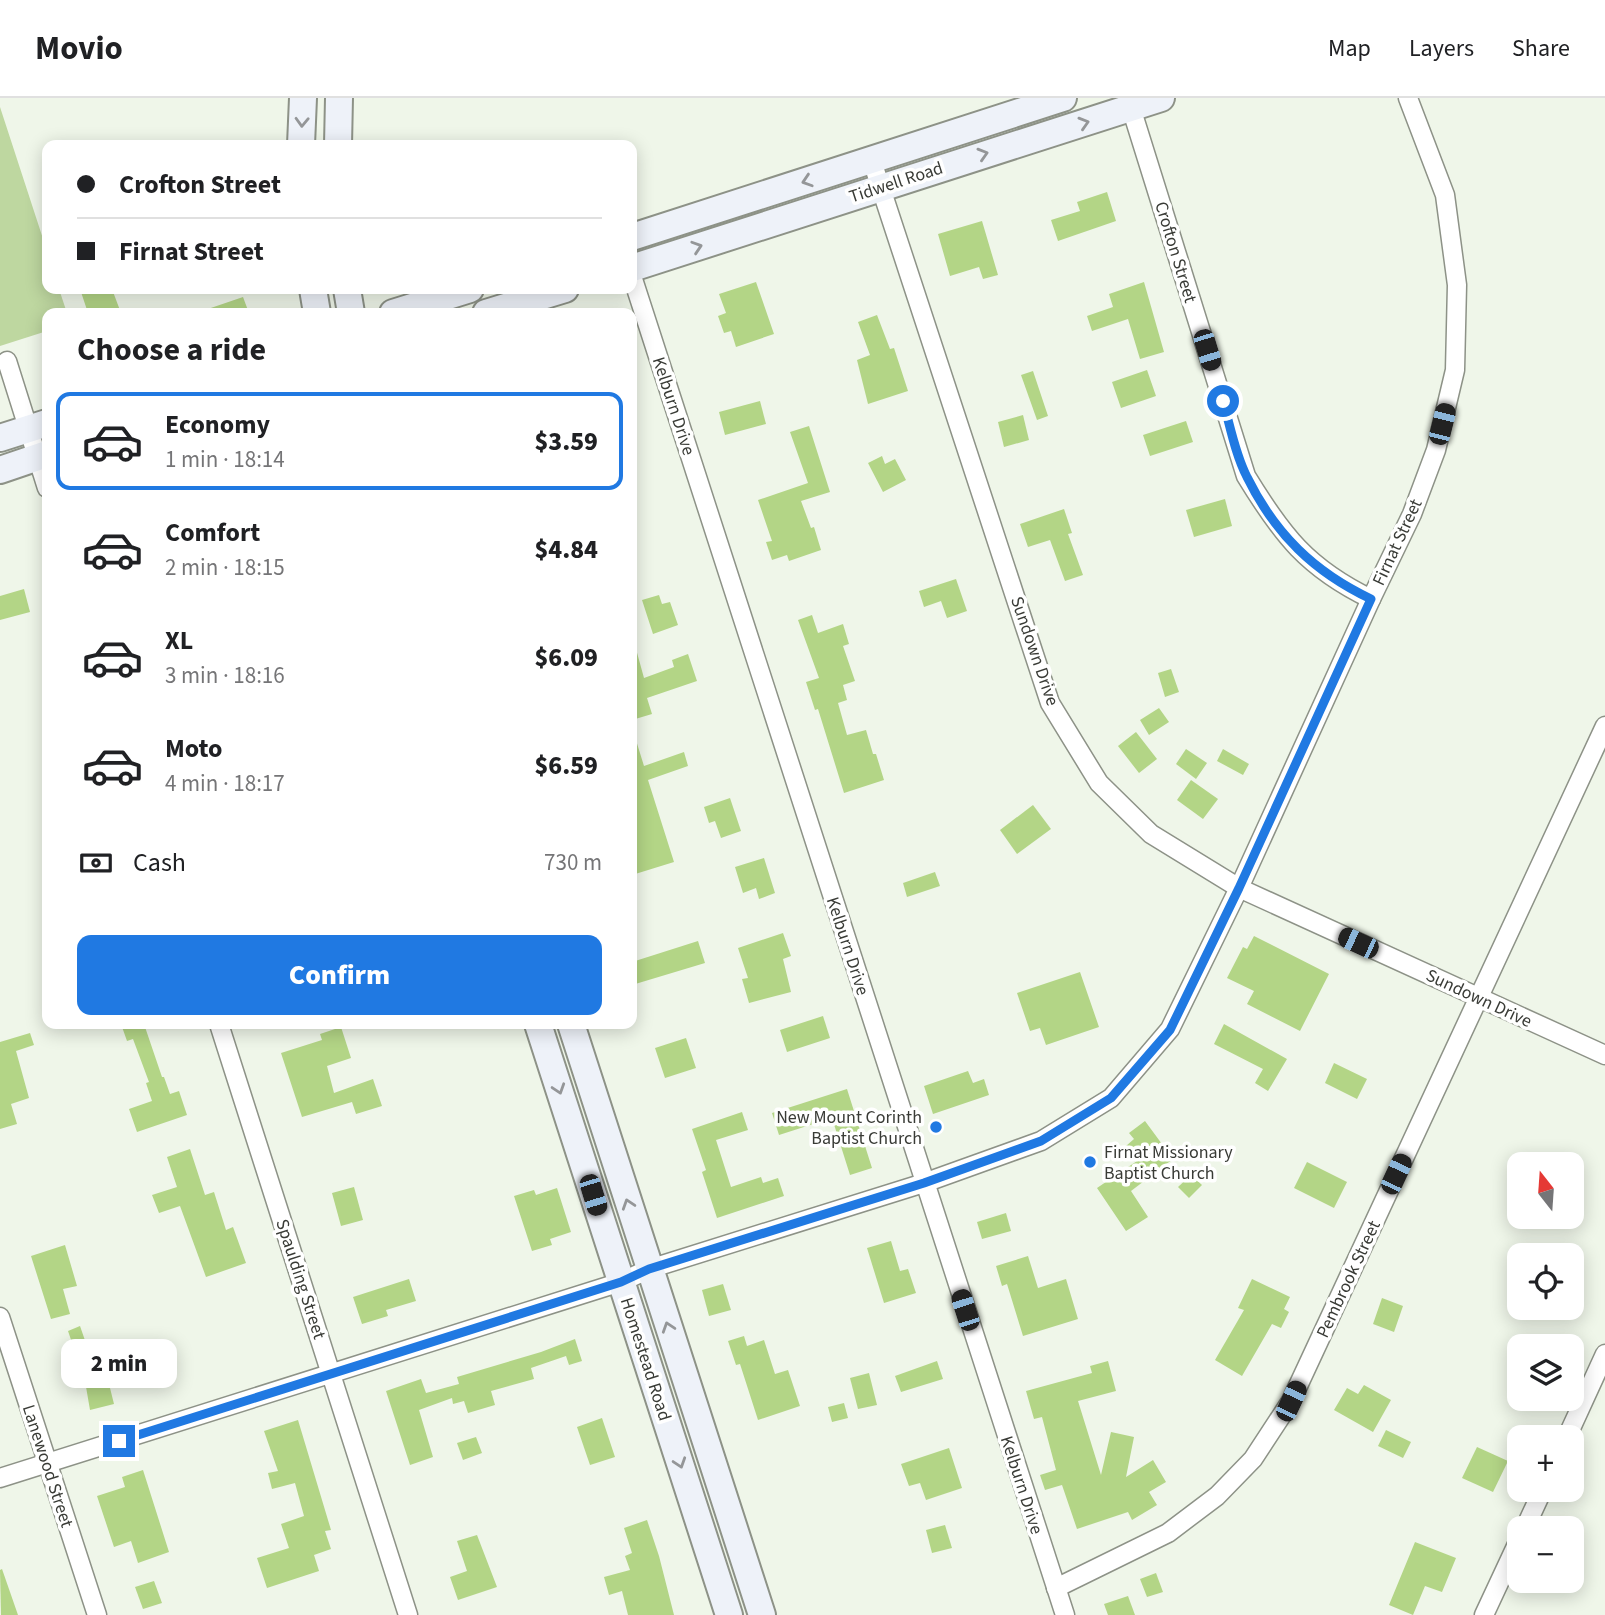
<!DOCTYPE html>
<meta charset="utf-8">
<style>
body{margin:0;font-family:"Source Sans 3",sans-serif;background:#f2f2f2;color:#202124;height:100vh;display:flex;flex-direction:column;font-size:26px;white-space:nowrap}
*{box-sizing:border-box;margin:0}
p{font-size:23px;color:#757577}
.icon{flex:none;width:38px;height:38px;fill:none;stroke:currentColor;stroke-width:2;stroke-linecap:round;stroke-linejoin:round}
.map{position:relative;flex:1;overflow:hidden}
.panel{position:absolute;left:42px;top:210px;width:595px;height:721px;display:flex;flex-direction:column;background:#fff;border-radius:14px;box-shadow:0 4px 18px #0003}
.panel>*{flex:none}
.hud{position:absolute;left:42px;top:42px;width:595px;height:154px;border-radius:14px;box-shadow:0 4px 18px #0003;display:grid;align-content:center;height:154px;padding:0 35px;background:#fff}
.needle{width:46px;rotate:343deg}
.controls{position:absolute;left:1507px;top:1054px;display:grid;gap:14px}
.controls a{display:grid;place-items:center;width:77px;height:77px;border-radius:14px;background:#fff;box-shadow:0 4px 18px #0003;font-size:35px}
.end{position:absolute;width:32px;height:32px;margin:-16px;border:9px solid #2079e2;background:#fff;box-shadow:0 0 0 4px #fff}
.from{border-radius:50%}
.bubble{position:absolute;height:49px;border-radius:14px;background:#fff;box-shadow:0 4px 18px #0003;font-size:23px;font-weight:800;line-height:49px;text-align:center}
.car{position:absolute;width:21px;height:42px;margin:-21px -10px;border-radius:9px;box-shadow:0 0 5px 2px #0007;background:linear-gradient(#222 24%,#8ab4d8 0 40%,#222 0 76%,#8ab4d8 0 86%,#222 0)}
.hud b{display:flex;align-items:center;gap:24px;height:66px;font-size:26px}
.hud b+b{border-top:2px solid #e0e0e0}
.hud i{width:18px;height:18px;background:#202124}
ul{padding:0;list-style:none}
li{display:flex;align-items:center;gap:21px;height:98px;margin:0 14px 10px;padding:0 21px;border:4px solid transparent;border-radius:14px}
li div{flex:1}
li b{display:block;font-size:26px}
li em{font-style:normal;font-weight:800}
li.active{border-color:#2079e2}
li>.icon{width:63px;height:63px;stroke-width:1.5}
h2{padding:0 35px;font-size:32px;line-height:84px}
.pay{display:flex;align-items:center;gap:18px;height:77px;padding:0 35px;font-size:26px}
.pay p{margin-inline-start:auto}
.primary-button{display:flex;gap:14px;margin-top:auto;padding:14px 35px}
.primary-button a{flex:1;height:80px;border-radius:14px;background:#2079e2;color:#fff;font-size:28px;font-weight:800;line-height:80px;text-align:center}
header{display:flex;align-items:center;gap:42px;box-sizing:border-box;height:98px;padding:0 35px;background:#fff;border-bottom:2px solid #e0e0e0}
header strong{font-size:33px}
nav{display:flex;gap:38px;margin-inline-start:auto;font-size:24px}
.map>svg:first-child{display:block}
.green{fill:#bed7a0}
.building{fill:#b3d586}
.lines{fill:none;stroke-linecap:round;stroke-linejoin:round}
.street-casing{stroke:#8d9287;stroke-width:21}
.secondary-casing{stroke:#8d9287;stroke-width:30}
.street{stroke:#fff;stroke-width:18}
.secondary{stroke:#eef2f9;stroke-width:26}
.oneway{stroke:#949698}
.route{stroke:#2079e2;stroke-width:9}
.poi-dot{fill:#2079e2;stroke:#fff;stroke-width:2.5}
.labels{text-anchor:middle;stroke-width:7;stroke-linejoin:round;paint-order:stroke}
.street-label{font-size:18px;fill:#393b36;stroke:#fff}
.poi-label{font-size:18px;fill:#393b36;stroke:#fff;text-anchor:end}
</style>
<header>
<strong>Movio</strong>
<nav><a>Map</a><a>Layers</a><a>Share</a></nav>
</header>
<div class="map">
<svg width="1605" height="1517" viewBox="0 0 1605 1517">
<rect width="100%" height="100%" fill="#eff6e9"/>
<path class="green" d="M 0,9 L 47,153 L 47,191 L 59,191 L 67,215 L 47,215 L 47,233 L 0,248 Z"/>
<g class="building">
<path d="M 1107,94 L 1116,123 L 1058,143 L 1051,122 L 1080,113 L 1077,104 Z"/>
<path d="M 982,123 L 998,177 L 983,181 L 979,169 L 950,178 L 938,136 Z"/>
<path d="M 756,184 L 774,236 L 736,249 L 731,233 L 724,235 L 718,218 L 726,215 L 719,196 Z"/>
<path d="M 1144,184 L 1164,254 L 1140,261 L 1128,221 L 1092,233 L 1087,218 L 1113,209 L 1109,196 Z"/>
<path d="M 80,191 L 112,191 L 121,215 L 88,215 Z"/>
<path d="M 243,199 L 249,215 L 202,215 L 202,213 Z"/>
<path d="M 877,217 L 890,251 L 894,250 L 908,293 L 868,306 L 857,262 L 870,257 L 858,224 Z"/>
<path d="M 1147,272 L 1156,298 L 1121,310 L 1112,284 Z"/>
<path d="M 1033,273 L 1048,318 L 1037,322 L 1021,277 Z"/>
<path d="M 760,303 L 766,326 L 725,337 L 719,314 Z"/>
<path d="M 1023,317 L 1029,342 L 1004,349 L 998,324 Z"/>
<path d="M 1186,323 L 1193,344 L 1150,358 L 1143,337 Z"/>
<path d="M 809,328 L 830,394 L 801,403 L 811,430 L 814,429 L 821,452 L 789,463 L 787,457 L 772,462 L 766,444 L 772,443 L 758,402 L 808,385 L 790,334 Z"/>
<path d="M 882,358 L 885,366 L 895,361 L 906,382 L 883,394 L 868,365 Z"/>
<path d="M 1225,401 L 1232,428 L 1194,439 L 1186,412 Z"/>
<path d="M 1064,411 L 1072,435 L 1068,436 L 1083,477 L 1065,483 L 1050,442 L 1028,449 L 1020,426 Z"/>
<path d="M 956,481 L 967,513 L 947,520 L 941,503 L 924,509 L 919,493 Z"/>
<path d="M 24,491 L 30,514 L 0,522 L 0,498 Z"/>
<path d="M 659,497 L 662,506 L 670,504 L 678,527 L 653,536 L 642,502 Z"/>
<path d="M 812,517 L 818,535 L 843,526 L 849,546 L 843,548 L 855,583 L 843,587 L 847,602 L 838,605 L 847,637 L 866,632 L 873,656 L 876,656 L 884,682 L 844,695 L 818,611 L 815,612 L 806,584 L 819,580 L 798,522 Z"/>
<path d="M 636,551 L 644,580 L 674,569 L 672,562 L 688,556 L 697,583 L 647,600 L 652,616 L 632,622 L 632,552 Z"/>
<path d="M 1171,571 L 1179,594 L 1165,599 L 1158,575 Z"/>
<path d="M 1159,610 L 1169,624 L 1149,637 L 1140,622 Z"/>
<path d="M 1136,634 L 1157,661 L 1139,675 L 1118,648 Z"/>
<path d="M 632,639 L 635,639 L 644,668 L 684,654 L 688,668 L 648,682 L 674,764 L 632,777 Z"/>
<path d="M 1186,651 L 1207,665 L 1196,681 L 1176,666 Z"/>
<path d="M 1223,651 L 1249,666 L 1243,677 L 1217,663 Z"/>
<path d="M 1191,682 L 1218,701 L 1203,721 L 1177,702 Z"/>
<path d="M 730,700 L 741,733 L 721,740 L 715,723 L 709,725 L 704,709 Z"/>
<path d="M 1033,707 L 1051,731 L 1017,756 L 1000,732 Z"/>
<path d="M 764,760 L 775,795 L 759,801 L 756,790 L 743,795 L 735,769 Z"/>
<path d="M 935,774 L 940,788 L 907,799 L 903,785 Z"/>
<path d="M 783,835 L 791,858 L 783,861 L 791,894 L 749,905 L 742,881 L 748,880 L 738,850 Z"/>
<path d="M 1254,838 L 1329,876 L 1300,933 L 1247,906 L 1254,893 L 1227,880 L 1243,849 L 1247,851 Z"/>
<path d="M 698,843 L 705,865 L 632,887 L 632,864 Z"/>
<path d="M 1080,874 L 1099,929 L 1046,947 L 1040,930 L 1030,933 L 1017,895 Z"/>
<path d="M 823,918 L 830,940 L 787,954 L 780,932 Z"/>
<path d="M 121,926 L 144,926 L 162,979 L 164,979 L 170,996 L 179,993 L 187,1017 L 137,1034 L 129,1011 L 152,1003 L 146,985 L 149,984 L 133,941 L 127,943 Z"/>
<path d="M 1224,926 L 1287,961 L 1268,993 L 1255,985 L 1263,971 L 1214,946 Z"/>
<path d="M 341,929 L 351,960 L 327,968 L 334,995 L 373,981 L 382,1008 L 356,1016 L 352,1004 L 302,1019 L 281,955 L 322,942 L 320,936 Z"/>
<path d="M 30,935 L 34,947 L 16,953 L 29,1000 L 11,1006 L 17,1026 L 0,1031 L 0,944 Z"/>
<path d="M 686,940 L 696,970 L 665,980 L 655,950 Z"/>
<path d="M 1334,965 L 1367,981 L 1357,1001 L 1325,985 Z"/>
<path d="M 968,973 L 973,985 L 984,981 L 989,997 L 933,1016 L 924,988 Z"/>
<path d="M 847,991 L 872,1070 L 850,1077 L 832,1020 L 779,1037 L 772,1015 Z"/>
<path d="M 742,1014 L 748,1032 L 716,1042 L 731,1089 L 761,1079 L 763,1085 L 778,1080 L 784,1098 L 717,1120 L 702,1074 L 706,1072 L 692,1031 Z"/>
<path d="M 1145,1023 L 1173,1061 L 1131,1093 L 1148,1119 L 1126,1133 L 1097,1090 L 1137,1063 L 1126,1048 L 1134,1041 L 1129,1035 Z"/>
<path d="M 190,1051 L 205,1097 L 214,1094 L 226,1132 L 233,1129 L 246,1165 L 206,1179 L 180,1108 L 159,1115 L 152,1097 L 177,1089 L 167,1059 Z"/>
<path d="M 1307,1064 L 1347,1084 L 1334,1110 L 1294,1090 Z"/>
<path d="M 1191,1077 L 1202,1087 L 1189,1100 L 1178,1089 Z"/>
<path d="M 354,1089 L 363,1122 L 341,1128 L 332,1095 Z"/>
<path d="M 557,1090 L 571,1134 L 550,1141 L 552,1147 L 532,1153 L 514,1098 L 534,1092 L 536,1097 Z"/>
<path d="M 1006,1115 L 1011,1133 L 982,1141 L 977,1124 Z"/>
<path d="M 891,1143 L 900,1173 L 908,1171 L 916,1195 L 884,1205 L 867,1150 Z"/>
<path d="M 65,1147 L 77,1188 L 63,1191 L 70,1216 L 51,1221 L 31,1158 Z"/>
<path d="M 1028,1158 L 1038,1190 L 1066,1181 L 1078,1221 L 1023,1238 L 1007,1186 L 1002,1188 L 996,1168 Z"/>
<path d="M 409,1181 L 416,1203 L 386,1212 L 388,1218 L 362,1226 L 353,1199 Z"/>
<path d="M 1252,1181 L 1290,1199 L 1284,1211 L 1289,1214 L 1281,1230 L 1272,1226 L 1242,1278 L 1215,1262 L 1244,1212 L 1238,1210 Z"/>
<path d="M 723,1186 L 731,1212 L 709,1218 L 702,1192 Z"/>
<path d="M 1382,1200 L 1403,1208 L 1394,1234 L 1373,1226 Z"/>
<path d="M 80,1228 L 98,1280 L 107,1278 L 114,1306 L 90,1312 L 85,1283 L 68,1233 Z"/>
<path d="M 744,1238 L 747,1248 L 764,1242 L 775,1276 L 788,1272 L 800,1308 L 758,1322 L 740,1266 L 736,1267 L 728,1243 Z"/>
<path d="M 575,1241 L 582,1263 L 569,1267 L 566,1258 L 531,1270 L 534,1281 L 491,1293 L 495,1307 L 468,1315 L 464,1303 L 453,1306 L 452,1300 L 419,1312 L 433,1359 L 410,1367 L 386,1293 L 421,1281 L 426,1295 L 459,1286 L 457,1279 L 541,1254 Z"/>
<path d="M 937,1263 L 943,1281 L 901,1294 L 895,1278 Z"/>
<path d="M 1108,1263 L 1116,1293 L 1078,1303 L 1101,1377 L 1111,1334 L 1134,1339 L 1126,1379 L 1153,1362 L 1166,1384 L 1149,1394 L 1157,1407 L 1132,1422 L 1128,1414 L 1077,1431 L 1062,1387 L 1045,1392 L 1040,1377 L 1056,1372 L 1042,1319 L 1034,1321 L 1026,1293 L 1092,1275 L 1090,1268 Z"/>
<path d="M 869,1275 L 877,1307 L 858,1311 L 850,1280 Z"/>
<path d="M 1364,1287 L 1391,1302 L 1373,1334 L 1334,1312 L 1347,1290 L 1358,1296 Z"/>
<path d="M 844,1305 L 848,1320 L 832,1324 L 828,1309 Z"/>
<path d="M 602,1320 L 615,1359 L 590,1367 L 577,1329 Z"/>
<path d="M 298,1322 L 331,1432 L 325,1433 L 331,1451 L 314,1457 L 319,1473 L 267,1490 L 257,1460 L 289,1450 L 281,1426 L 304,1418 L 295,1385 L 272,1391 L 268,1375 L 278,1373 L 264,1333 Z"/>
<path d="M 1386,1332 L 1411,1344 L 1403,1360 L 1378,1348 Z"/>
<path d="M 476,1339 L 482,1355 L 463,1362 L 457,1345 Z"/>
<path d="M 1477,1349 L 1508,1363 L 1493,1394 L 1462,1380 Z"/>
<path d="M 949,1350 L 962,1390 L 926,1402 L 920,1385 L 909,1388 L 901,1366 Z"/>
<path d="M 143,1372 L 169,1454 L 138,1465 L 131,1443 L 114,1449 L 97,1398 L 125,1389 L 122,1379 Z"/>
<path d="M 647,1422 L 659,1458 L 674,1517 L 628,1517 L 622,1493 L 609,1497 L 604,1479 L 630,1472 L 625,1458 L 632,1455 L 624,1430 Z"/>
<path d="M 945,1427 L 952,1450 L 932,1455 L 926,1432 Z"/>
<path d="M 477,1437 L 497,1489 L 458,1502 L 450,1479 L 467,1473 L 457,1443 Z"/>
<path d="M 1415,1444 L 1456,1460 L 1442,1494 L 1425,1488 L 1413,1517 L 1389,1507 Z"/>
<path d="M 2,1471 L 18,1517 L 1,1517 L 0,1472 Z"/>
<path d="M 1156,1475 L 1163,1494 L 1147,1499 L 1140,1481 Z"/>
<path d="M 154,1483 L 162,1505 L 143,1511 L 135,1489 Z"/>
<path d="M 1128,1498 L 1135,1517 L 1108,1517 L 1104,1506 Z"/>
</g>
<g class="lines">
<g class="street-casing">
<g id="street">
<path d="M 1128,0 L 1246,378 C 1282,437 1307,470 1371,501"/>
<path d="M 872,63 L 1050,605 L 1099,685 L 1151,736 L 1239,790 L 1605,957"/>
<path d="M 632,178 L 1065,1517"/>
<path d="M 7,263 L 47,390"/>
<path d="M 219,926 L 408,1517"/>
<path d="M 0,1219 L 97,1517"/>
<path d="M 1567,1339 L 1605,1256"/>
<path d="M 0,1380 L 621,1184 L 649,1171 L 924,1085 L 1041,1043 L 1111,1000 L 1170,931 L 1239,790 L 1371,501 L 1412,416 L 1436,352 L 1455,272 L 1457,187 L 1445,97 L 1408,0"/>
<path d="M 1525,1430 L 1543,1391"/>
<path d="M 1056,1490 L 1168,1435 L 1217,1398 L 1253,1361 L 1291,1303 L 1605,628"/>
<path d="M 1484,1517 L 1519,1442"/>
</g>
</g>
<g class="secondary-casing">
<g id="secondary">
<path d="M 301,47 L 303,0"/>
<path d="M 338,47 L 339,0"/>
<path d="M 632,139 L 1063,0"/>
<path d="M 632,170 L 1161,0"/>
<path d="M 313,191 L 317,215"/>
<path d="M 347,191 L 351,215"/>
<path d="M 393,215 L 470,191"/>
<path d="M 486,215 L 565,191"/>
<path d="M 0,340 L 47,325"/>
<path d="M 0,372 L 47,356"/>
<path d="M 538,926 L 729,1517"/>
<path d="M 571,926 L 762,1517"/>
</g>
</g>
<use href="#street" class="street"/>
<use href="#secondary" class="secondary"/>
</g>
<defs><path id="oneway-chevron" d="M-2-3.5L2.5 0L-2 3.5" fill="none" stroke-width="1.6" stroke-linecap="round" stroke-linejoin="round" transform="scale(1.75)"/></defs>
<g class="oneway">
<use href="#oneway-chevron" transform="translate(302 24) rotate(92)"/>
<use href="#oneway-chevron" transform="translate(1084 25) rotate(-17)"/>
<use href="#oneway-chevron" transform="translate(983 56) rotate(-17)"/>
<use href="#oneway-chevron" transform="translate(807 83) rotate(162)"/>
<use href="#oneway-chevron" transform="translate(697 149) rotate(-18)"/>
<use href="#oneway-chevron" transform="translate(559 991) rotate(72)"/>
<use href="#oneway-chevron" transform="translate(628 1106) rotate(-108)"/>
<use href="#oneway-chevron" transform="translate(668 1229) rotate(-108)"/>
<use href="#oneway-chevron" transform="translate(680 1365) rotate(72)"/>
</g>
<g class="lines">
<path class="route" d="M 119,1343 L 621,1184 L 649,1171 L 924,1085 L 1041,1043 L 1111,1000 L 1170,932 L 1239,790 L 1371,501 C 1314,474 1275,436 1247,379 C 1235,356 1230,327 1223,303"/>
</g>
<g class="poi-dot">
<circle cx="936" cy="1029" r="7"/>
<circle cx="1090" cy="1064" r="7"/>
</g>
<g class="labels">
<g class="street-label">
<text transform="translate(896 84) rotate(-18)" y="6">Tidwell Road</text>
<text transform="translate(1176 154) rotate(73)" y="6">Crofton Street</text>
<text transform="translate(674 308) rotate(72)" y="6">Kelburn Drive</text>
<text transform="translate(1397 444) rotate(-65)" y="6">Firnat Street</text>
<text transform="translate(1035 553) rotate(71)" y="6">Sundown Drive</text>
<text transform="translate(848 848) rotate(72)" y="6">Kelburn Drive</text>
<text transform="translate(1479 900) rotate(25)" y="6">Sundown Drive</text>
<text transform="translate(301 1181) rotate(72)" y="6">Spaulding Street</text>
<text transform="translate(1348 1181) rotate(-65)" y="6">Pembrook Street</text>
<text transform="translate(646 1261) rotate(72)" y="6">Homestead Road</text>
<text transform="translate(48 1368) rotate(72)" y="6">Lanewood Street</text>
<text transform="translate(1022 1387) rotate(72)" y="6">Kelburn Drive</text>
</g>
<g class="poi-label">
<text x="922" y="1025">New Mount Corinth<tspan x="922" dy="21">Baptist Church</tspan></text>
<text x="1104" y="1060" text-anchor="start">Firnat Missionary<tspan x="1104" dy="21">Baptist Church</tspan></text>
</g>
</g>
</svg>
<div class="controls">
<a><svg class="needle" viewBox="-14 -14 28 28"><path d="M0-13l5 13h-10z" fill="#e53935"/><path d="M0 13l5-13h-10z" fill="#757577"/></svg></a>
<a><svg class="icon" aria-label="locate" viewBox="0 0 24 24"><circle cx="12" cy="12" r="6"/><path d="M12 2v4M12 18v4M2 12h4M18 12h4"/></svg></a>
<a><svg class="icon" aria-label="layers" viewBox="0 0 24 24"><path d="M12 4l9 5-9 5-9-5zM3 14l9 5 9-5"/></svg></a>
<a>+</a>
<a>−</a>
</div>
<i class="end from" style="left:1223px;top:303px"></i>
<i class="end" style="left:119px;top:1343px"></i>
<div class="bubble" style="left:61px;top:1241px;width:116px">2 min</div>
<i class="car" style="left:1207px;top:252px;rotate:163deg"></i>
<i class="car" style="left:1442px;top:326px;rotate:14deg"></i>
<i class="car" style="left:1358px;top:845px;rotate:295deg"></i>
<i class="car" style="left:1396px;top:1076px;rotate:25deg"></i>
<i class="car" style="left:593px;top:1097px;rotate:163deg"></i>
<i class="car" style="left:965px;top:1212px;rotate:342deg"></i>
<i class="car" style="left:1291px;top:1303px;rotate:25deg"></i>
<div class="hud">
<b><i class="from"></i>Crofton Street</b>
<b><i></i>Firnat Street</b>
</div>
<section class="panel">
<h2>Choose a ride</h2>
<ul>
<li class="active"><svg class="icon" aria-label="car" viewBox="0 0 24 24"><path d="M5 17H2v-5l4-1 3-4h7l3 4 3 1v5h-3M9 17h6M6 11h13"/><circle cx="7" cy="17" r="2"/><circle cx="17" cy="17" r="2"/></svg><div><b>Economy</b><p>1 min · 18:14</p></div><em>$3.59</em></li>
<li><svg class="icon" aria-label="car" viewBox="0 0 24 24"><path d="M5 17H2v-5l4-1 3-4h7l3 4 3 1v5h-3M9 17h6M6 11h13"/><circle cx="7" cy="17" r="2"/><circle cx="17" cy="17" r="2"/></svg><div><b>Comfort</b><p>2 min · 18:15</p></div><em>$4.84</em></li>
<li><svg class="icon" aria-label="car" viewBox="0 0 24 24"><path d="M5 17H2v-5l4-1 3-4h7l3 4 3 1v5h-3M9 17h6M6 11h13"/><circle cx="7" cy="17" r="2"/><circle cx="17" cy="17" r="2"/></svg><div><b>XL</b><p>3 min · 18:16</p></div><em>$6.09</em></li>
<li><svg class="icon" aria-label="car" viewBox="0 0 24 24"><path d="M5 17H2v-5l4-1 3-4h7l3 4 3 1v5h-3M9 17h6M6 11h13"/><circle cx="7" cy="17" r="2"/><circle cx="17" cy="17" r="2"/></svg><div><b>Moto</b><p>4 min · 18:17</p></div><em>$6.59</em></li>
</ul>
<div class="pay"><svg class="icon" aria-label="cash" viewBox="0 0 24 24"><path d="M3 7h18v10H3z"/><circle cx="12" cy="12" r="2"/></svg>Cash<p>730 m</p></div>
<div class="primary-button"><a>Confirm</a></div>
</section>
</div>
